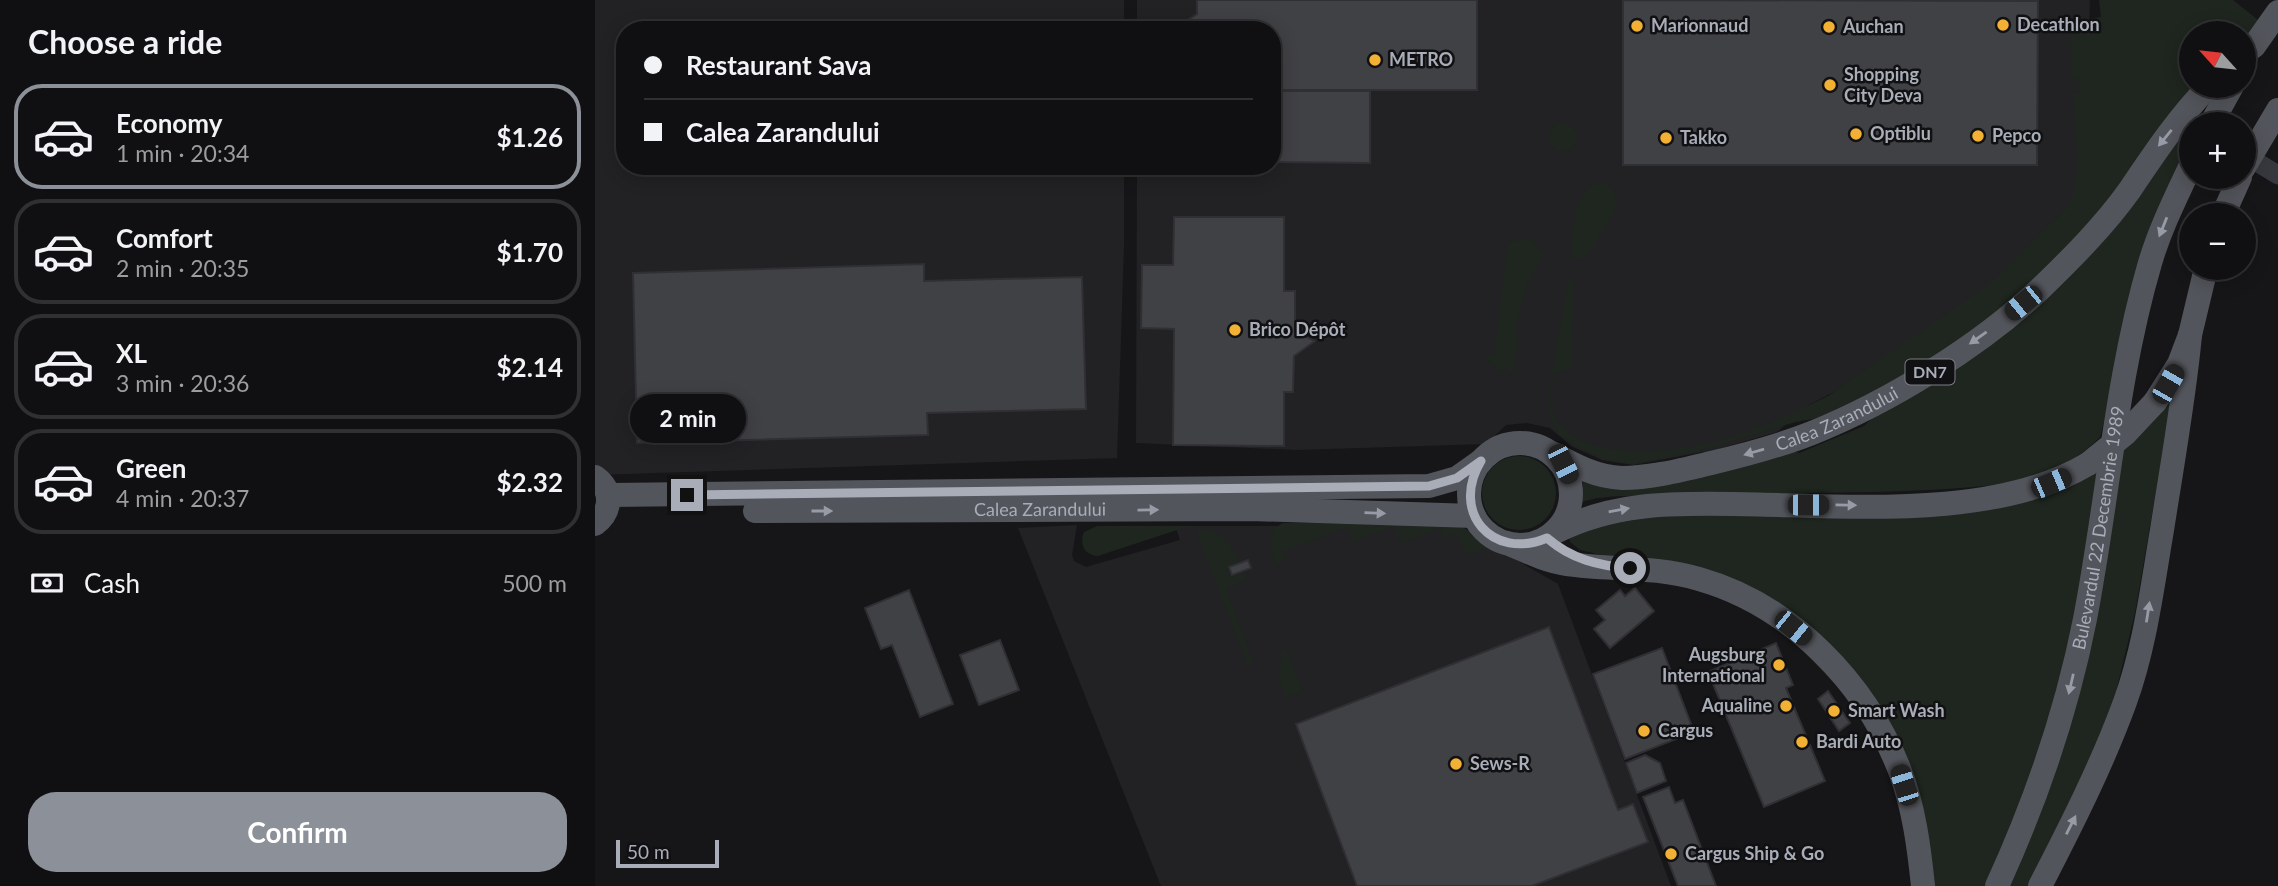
<!DOCTYPE html>
<meta charset="utf-8">
<style>
body{margin:0;font-family:Lato,sans-serif;background:#19191b;color:#f1f3f6;height:100vh;display:flex;flex-direction:column;font-size:26px;white-space:nowrap}
*{box-sizing:border-box;margin:0}
p{font-size:23px;color:#9c9d9f}
.icon{flex:none;width:38px;height:38px;fill:none;stroke:currentColor;stroke-width:2;stroke-linecap:round;stroke-linejoin:round}
.map{position:relative;flex:1;overflow:hidden}
.details{display:flex;flex-direction:column;background:#101012;width:595px}
.details>*{flex:none}
.guide{position:absolute;left:21px;top:21px;width:665px;height:154px;border-radius:28px;box-shadow:0 4px 18px #0003,0 0 0 2px #303032;display:grid;align-content:center;height:154px;padding:0 28px;background:#101012}
.needle{width:46px;rotate:297deg}
.controls{position:absolute;left:1584px;top:21px;display:grid;gap:14px}
.controls a{display:grid;place-items:center;width:77px;height:77px;border-radius:50%;background:#101012;box-shadow:0 4px 18px #0003,0 0 0 2px #303032;font-size:35px}
.scale{position:absolute;left:21px;bottom:18px;width:103px;box-sizing:border-box;padding-left:7px;border:4px solid #a8adb8;border-top:0;font-size:19px;line-height:24px;white-space:nowrap;color:#a8adb8;-webkit-text-stroke:5px #111113;paint-order:stroke}
.end{position:absolute;width:32px;height:32px;margin:-16px;border:9px solid #a8adb8;background:#111;box-shadow:0 0 0 4px #111}
.from{border-radius:50%}
.bubble{position:absolute;height:49px;border-radius:24px;background:#101012;box-shadow:0 4px 18px #0003,0 0 0 2px #303032;font-size:23px;font-weight:700;line-height:49px;text-align:center}
.car{position:absolute;width:21px;height:42px;margin:-21px -10px;border-radius:9px;box-shadow:0 0 5px 2px #0007;background:linear-gradient(#222 24%,#8ab4d8 0 40%,#222 0 76%,#8ab4d8 0 86%,#222 0)}
.guide b{display:flex;align-items:center;gap:24px;height:66px;font-size:26px}
.guide b+b{border-top:2px solid #303032}
.guide i{width:18px;height:18px;background:#f1f3f6}
ul{padding:0;list-style:none}
li{display:flex;align-items:center;gap:21px;height:105px;margin:0 14px 10px;padding:0 14px;border:4px solid #303032;border-radius:28px}
li div{flex:1}
li b{display:block;font-size:26px}
li em{font-style:normal;font-weight:700}
li.active{border-color:#8c9099}
li>.icon{width:63px;height:63px;stroke-width:1.5}
h2{padding:0 28px;font-size:32px;line-height:84px}
.pay{display:flex;align-items:center;gap:18px;height:77px;padding:0 28px;font-size:26px}
.pay p{margin-inline-start:auto}
.action{display:flex;gap:14px;margin-top:auto;padding:14px 28px}
.action a{flex:1;height:80px;border-radius:28px;background:#8c9099;color:#fff;font-size:28px;font-weight:700;line-height:80px;text-align:center}
main{display:flex;flex:1;min-height:0}
.map>svg:first-child{display:block}
.built{fill:#222225}
.green{fill:#1e261f}
.building{fill:#404145;stroke:#303034;stroke-width:2}
.lines{fill:none;stroke-linecap:round;stroke-linejoin:round}
.minor{stroke:#37383d;stroke-width:19}
.major{stroke:#53555c;stroke-width:24}
.major-bridge{stroke:#53555c;stroke-width:24}
.oneway{fill:#979ba6}
.route{stroke:#a8adb8;stroke-width:9}
.poi-dot{fill:#f2b134;stroke:#111113;stroke-width:2.5}
.labels{text-anchor:middle;stroke-width:5;stroke-linejoin:round;paint-order:stroke}
.shield{fill:#111113;stroke:#7b7e86;stroke-width:2}
.shield-label{font-size:16px;font-weight:bold;fill:#a8adb8}
.poi-label{font-size:18px;font-weight:bold;fill:#a8adb8;stroke:#111113;text-anchor:start}
.street-label{font-size:18px;fill:#a8adb8;stroke:#111113}
</style>
<main>
<section class="details">
<h2>Choose a ride</h2>
<ul>
<li class="active"><svg class="icon" aria-label="car" viewBox="0 0 24 24"><path d="M5 17H2v-5l4-1 3-4h7l3 4 3 1v5h-3M9 17h6M6 11h13"/><circle cx="7" cy="17" r="2"/><circle cx="17" cy="17" r="2"/></svg><div><b>Economy</b><p>1 min · 20:34</p></div><em>$1.26</em></li>
<li><svg class="icon" aria-label="car" viewBox="0 0 24 24"><path d="M5 17H2v-5l4-1 3-4h7l3 4 3 1v5h-3M9 17h6M6 11h13"/><circle cx="7" cy="17" r="2"/><circle cx="17" cy="17" r="2"/></svg><div><b>Comfort</b><p>2 min · 20:35</p></div><em>$1.70</em></li>
<li><svg class="icon" aria-label="car" viewBox="0 0 24 24"><path d="M5 17H2v-5l4-1 3-4h7l3 4 3 1v5h-3M9 17h6M6 11h13"/><circle cx="7" cy="17" r="2"/><circle cx="17" cy="17" r="2"/></svg><div><b>XL</b><p>3 min · 20:36</p></div><em>$2.14</em></li>
<li><svg class="icon" aria-label="car" viewBox="0 0 24 24"><path d="M5 17H2v-5l4-1 3-4h7l3 4 3 1v5h-3M9 17h6M6 11h13"/><circle cx="7" cy="17" r="2"/><circle cx="17" cy="17" r="2"/></svg><div><b>Green</b><p>4 min · 20:37</p></div><em>$2.32</em></li>
</ul>
<div class="pay"><svg class="icon" aria-label="cash" viewBox="0 0 24 24"><path d="M3 7h18v10H3z"/><circle cx="12" cy="12" r="2"/></svg>Cash<p>500 m</p></div>
<div class="action"><a>Confirm</a></div>
</section>
<div class="map">
<svg width="1683" height="886" viewBox="0 0 1683 886">
<rect width="100%" height="100%" fill="#161618"/>
<g class="built">
<path d="M 0,0 L 529,0 L 529,30 L 30,30 L 30,166 L 529,166 L 529,245 L 522,458 L 0,475 Z"/>
<path d="M 542,0 L 1495,0 L 1487,211 L 1405,288 L 1297,361 L 1212,406 L 1182,432 L 1123,449 L 1038,465 L 1007,460 L 976,446 L 955,428 L 932,423 L 911,425 L 891,444 L 701,450 L 541,443 L 542,166 L 677,166 L 677,30 L 542,30 Z"/>
<path d="M 482,525 L 477,555 L 479,561 L 491,567 L 585,540 L 580,526 L 866,526 L 897,546 L 963,584 L 1076,886 L 566,886 L 423,528 Z"/>
</g>
<g class="green">
<path d="M 1504,0 L 1638,0 L 1668,24 L 1649,48 L 1648,33 L 1596,33 L 1596,86 L 1618,86 L 1413,312 L 1251,413 L 1201,422 L 1107,450 L 1038,464 L 1007,459 L 980,446 L 964,435 L 955,419 L 954,392 L 974,276 L 979,280 L 977,370 L 960,371 C 930,474 1084,455 1140,436 C 1172,425 1203,411 1233,396 L 1396,283 L 1474,206 L 1478,194 L 1483,159 L 1477,94 L 1484,92 L 1483,77 L 1477,78 L 1477,21 L 1506,17 Z"/>
<circle cx="968" cy="137" r="14"/>
<path d="M 1596,126 L 1596,143 L 1568,199 L 1505,437 C 1489,454 1465,469 1442,476 C 1399,488 1354,489 1310,491 C 1231,494 1153,492 1074,496 C 1046,497 1011,493 984,503 L 988,486 L 985,471 L 1193,449 L 1204,453 L 1269,426 L 1291,405 L 1357,366 L 1551,181 Z"/>
<path d="M 1009,183 C 1033,198 1016,219 1004,236 C 1001,242 997,251 992,255 C 987,259 982,259 976,258 C 979,233 976,185 1009,183 Z"/>
<path d="M 932,238 L 937,241 L 947,254 L 943,266 L 932,283 L 921,325 L 922,351 L 917,373 L 910,368 L 906,372 L 888,355 L 899,354 L 913,243 Z"/>
<path d="M 1580,381 L 1540,613 L 1519,700 L 1502,744 L 1434,886 L 1411,886 L 1488,680 L 1510,576 L 1526,444 Z"/>
<circle cx="924" cy="493" r="37"/>
<path d="M 1507,464 L 1469,671 L 1428,796 L 1390,886 L 1333,886 L 1306,753 L 1141,581 L 1100,565 L 1010,556 L 985,550 L 975,542 L 974,534 L 991,519 L 1318,508 Z"/>
<path d="M 854,522 L 866,526 L 896,547 L 870,555 L 862,533 L 849,537 L 845,528 L 806,543 L 799,526 L 758,541 L 752,527 L 688,551 L 690,559 L 685,565 L 681,563 C 676,548 671,531 688,523 Z"/>
<path d="M 502,526 L 594,526 L 503,556 C 489,555 484,544 489,532 Z"/>
<path d="M 616,529 C 629,537 638,547 644,562 L 631,567 L 635,577 L 648,573 L 651,580 L 631,589 L 659,664 L 653,666 L 601,531 Z"/>
<path d="M 686,652 L 691,652 L 694,655 L 707,691 L 691,696 L 684,680 Z"/>
</g>
<g class="building">
<path d="M 602,0 L 882,0 L 882,90 L 677,90 L 677,30 L 588,30 L 588,23 L 602,14 Z"/>
<path d="M 1028,0 L 1443,1 L 1442,165 L 1028,165 Z"/>
<path d="M 677,91 L 775,91 L 775,163 L 677,162 Z"/>
<path d="M 579,217 L 689,217 L 689,291 L 700,291 L 700,331 L 720,341 L 699,356 L 698,392 L 689,392 L 689,446 L 578,445 L 579,329 L 546,328 L 547,265 L 578,265 Z"/>
<path d="M 329,264 L 329,281 L 487,277 L 491,409 L 332,413 L 333,435 L 42,443 L 38,273 Z"/>
<path d="M 653,560 L 656,568 L 637,575 L 634,567 Z"/>
<path d="M 1040,588 L 1059,611 L 1015,648 L 999,629 L 1010,620 L 1001,610 L 1025,590 L 1030,596 Z"/>
<path d="M 314,590 L 358,704 L 325,717 L 297,645 L 286,649 L 270,608 Z"/>
<path d="M 954,627 L 1023,810 L 1038,804 L 1053,842 L 937,886 L 762,886 L 701,724 Z"/>
<path d="M 405,640 L 424,690 L 384,705 L 365,655 Z"/>
<path d="M 1181,643 L 1198,685 L 1191,688 L 1230,781 L 1169,807 L 1113,672 Z"/>
<path d="M 1067,648 L 1099,732 L 1030,759 L 998,674 Z"/>
<path d="M 1233,691 L 1255,723 L 1244,731 L 1223,699 Z"/>
<path d="M 1050,755 L 1065,763 L 1071,781 L 1042,793 L 1031,763 Z"/>
<path d="M 1074,787 L 1080,803 L 1088,800 L 1121,886 L 1083,886 L 1048,797 Z"/>
</g>
<g class="lines">
<path class="minor" d="M 1655,158 L 1683,175"/>
<g class="major">
<path d="M 1648,54 L 1659,46 L 1683,12"/>
<path d="M 1616,124 L 1637,86"/>
<path d="M 1648,169 L 1683,110"/>
<path d="M 1628,215 L 1645,177"/>
<path d="M 1560,402 L 1584,364 L 1595,335 L 1611,268"/>
<circle cx="925" cy="494" r="51"/>
<path id="s1" d="M 957,453 C 979,465 1001,477 1027,478 C 1056,478 1087,470 1116,463 C 1150,455 1184,446 1217,433 C 1294,402 1385,346 1445,289 C 1476,259 1509,226 1534,191 C 1559,154 1583,118 1614,86"/>
<path d="M 0,477 C 18,490 17,511 0,524"/>
<path d="M 13,495 L 834,486 L 862,478 L 886,461"/>
<path id="s2" d="M 160,511 L 656,509 L 879,516"/>
<path d="M 960,532 C 1018,503 1074,503 1137,504 C 1245,505 1398,521 1493,464"/>
<path d="M 912,543 C 931,551 951,561 972,564 C 1016,570 1060,566 1104,579 C 1196,605 1271,683 1305,771 C 1319,808 1324,847 1328,886"/>
<path id="s3" d="M 1402,886 C 1441,801 1472,710 1490,619 C 1513,500 1521,379 1555,263 C 1565,229 1581,197 1596,165"/>
<path d="M 1445,886 C 1476,826 1507,765 1530,702 C 1550,647 1557,588 1567,530 C 1577,465 1589,400 1595,335"/>
</g>
<path class="major-bridge" d="M 1493,464 L 1530,434 L 1560,402"/>
</g>
<defs><path id="oneway-solid" d="M-6-.8H1V-3.2L6.5 0L1 3.2V.8H-6Z" transform="scale(1.75)"/></defs>
<g class="oneway">
<use href="#oneway-solid" transform="translate(1570 138) rotate(129)"/>
<use href="#oneway-solid" transform="translate(1568 227) rotate(112)"/>
<use href="#oneway-solid" transform="translate(1383 338) rotate(145)"/>
<use href="#oneway-solid" transform="translate(1159 452) rotate(164)"/>
<use href="#oneway-solid" transform="translate(1251 505) rotate(1)"/>
<use href="#oneway-solid" transform="translate(553 510) rotate(-1)"/>
<use href="#oneway-solid" transform="translate(1024 510) rotate(-10)"/>
<use href="#oneway-solid" transform="translate(227 511)"/>
<use href="#oneway-solid" transform="translate(780 513) rotate(2)"/>
<use href="#oneway-solid" transform="translate(1553 612) rotate(-81)"/>
<use href="#oneway-solid" transform="translate(1476 684) rotate(103)"/>
<use href="#oneway-solid" transform="translate(1476 825) rotate(-63)"/>
</g>
<g class="lines">
<path class="route" d="M 92,495 L 834,486 L 862,478 L 886,461 C 855,512 897,561 952,538 C 976,559 1004,566 1035,568"/>
</g>
<g class="poi-dot">
<circle cx="1408" cy="25" r="7"/>
<circle cx="1042" cy="26" r="7"/>
<circle cx="1234" cy="27" r="7"/>
<circle cx="780" cy="60" r="7"/>
<circle cx="1235" cy="85" r="7"/>
<circle cx="1261" cy="134" r="7"/>
<circle cx="1383" cy="136" r="7"/>
<circle cx="1071" cy="138" r="7"/>
<circle cx="640" cy="330" r="7"/>
<circle cx="1184" cy="665" r="7"/>
<circle cx="1191" cy="706" r="7"/>
<circle cx="1239" cy="711" r="7"/>
<circle cx="1049" cy="731" r="7"/>
<circle cx="1207" cy="742" r="7"/>
<circle cx="861" cy="764" r="7"/>
<circle cx="1076" cy="854" r="7"/>
</g>
<g class="labels">
<rect class="shield" x="1310.5" y="359.5" width="49" height="25" rx="5"/>
<g class="shield-label">
<text x="1335" y="378">DN7</text>
</g>
<g class="poi-label">
<text x="1422" y="31">Decathlon</text>
<text x="1056" y="32">Marionnaud</text>
<text x="1248" y="33">Auchan</text>
<text x="794" y="66">METRO</text>
<text x="1249" y="81">Shopping<tspan x="1249" dy="21">City Deva</tspan></text>
<text x="1275" y="140">Optiblu</text>
<text x="1397" y="142">Pepco</text>
<text x="1085" y="144">Takko</text>
<text x="654" y="336">Brico Dépôt</text>
<text x="1170" y="661" text-anchor="end">Augsburg<tspan x="1170" dy="21">International</tspan></text>
<text x="1177" y="712" text-anchor="end">Aqualine</text>
<text x="1253" y="717">Smart Wash</text>
<text x="1063" y="737">Cargus</text>
<text x="1221" y="748">Bardi Auto</text>
<text x="875" y="770">Sews-R</text>
<text x="1090" y="860">Cargus Ship &amp; Go</text>
</g>
<g class="street-label">
<text dy="6" stroke="none"><textPath href="#s1" startOffset="299">Calea Zarandului</textPath></text>
<text dy="6" stroke="none"><textPath href="#s2" startOffset="285">Calea Zarandului</textPath></text>
<text dy="6" stroke="none"><textPath href="#s3" startOffset="374">Bulevardul 22 Decembrie 1989</textPath></text>
</g>
</g>
</svg>
<div class="controls">
<a><svg class="needle" viewBox="-14 -14 28 28"><path d="M0-13l5 13h-10z" fill="#e53935"/><path d="M0 13l5-13h-10z" fill="#9c9d9f"/></svg></a>
<a>+</a>
<a>−</a>
</div>
<div class="scale">50 m</div>
<i class="end from" style="left:1035px;top:568px"></i>
<i class="end" style="left:92px;top:495px"></i>
<div class="bubble" style="left:35px;top:394px;width:116px">2 min</div>
<i class="car" style="left:1428px;top:303px;rotate:231deg"></i>
<i class="car" style="left:1573px;top:384px;rotate:30deg"></i>
<i class="car" style="left:968px;top:464px;rotate:154deg"></i>
<i class="car" style="left:1456px;top:483px;rotate:67deg"></i>
<i class="car" style="left:1213px;top:505px;rotate:90deg"></i>
<i class="car" style="left:1198px;top:628px;rotate:129deg"></i>
<i class="car" style="left:1309px;top:785px;rotate:342deg"></i>
<div class="guide">
<b><i class="from"></i>Restaurant Sava</b>
<b><i></i>Calea Zarandului</b>
</div>
</div>
</main>
